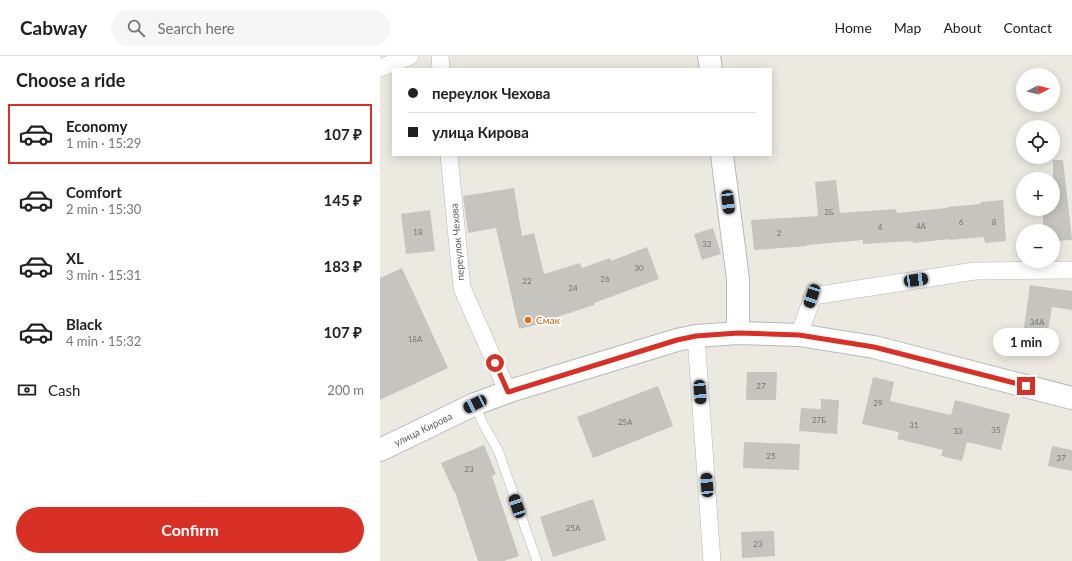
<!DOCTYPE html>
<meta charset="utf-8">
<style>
body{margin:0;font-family:Lato,sans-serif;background:#f6f6f6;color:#202124;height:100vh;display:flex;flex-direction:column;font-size:15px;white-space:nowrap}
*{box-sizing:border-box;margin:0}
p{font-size:13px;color:#757577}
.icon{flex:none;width:22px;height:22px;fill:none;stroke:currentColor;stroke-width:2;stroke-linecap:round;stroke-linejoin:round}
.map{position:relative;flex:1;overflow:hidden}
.side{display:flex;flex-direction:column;background:#fff;width:380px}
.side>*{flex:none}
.banner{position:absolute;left:12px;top:12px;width:380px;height:88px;border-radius:0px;box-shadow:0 2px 10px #0003;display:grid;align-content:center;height:88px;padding:0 16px;background:#fff}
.needle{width:26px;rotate:83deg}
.controls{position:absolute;left:636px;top:12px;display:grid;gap:8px}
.controls a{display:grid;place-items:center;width:44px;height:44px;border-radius:50%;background:#fff;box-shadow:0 2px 10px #0003;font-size:20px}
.end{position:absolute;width:18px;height:18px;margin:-9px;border:5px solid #d93025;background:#fff;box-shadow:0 0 0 2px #fff}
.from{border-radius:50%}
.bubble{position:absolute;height:28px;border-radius:14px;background:#fff;box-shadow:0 2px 10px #0003;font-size:13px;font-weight:700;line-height:28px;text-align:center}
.car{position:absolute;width:12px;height:24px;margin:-12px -6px;border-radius:5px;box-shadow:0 0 3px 1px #0007;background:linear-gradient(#222 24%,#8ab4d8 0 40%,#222 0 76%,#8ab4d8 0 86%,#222 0)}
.banner b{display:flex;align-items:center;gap:14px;height:38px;font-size:15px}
.banner b+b{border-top:1px solid #e0e0e0}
.banner i{width:10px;height:10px;background:#202124}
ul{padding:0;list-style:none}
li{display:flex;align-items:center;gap:12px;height:60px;margin:0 8px 6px;padding:0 8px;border:2px solid transparent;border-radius:0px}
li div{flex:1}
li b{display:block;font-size:15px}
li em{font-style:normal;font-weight:700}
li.selected{border-color:#d93025}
li>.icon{width:36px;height:36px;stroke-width:1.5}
h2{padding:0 16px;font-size:18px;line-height:48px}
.pay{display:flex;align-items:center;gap:10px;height:44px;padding:0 16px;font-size:15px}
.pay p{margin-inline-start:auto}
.button{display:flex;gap:8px;margin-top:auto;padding:8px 16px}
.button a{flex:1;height:46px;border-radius:24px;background:#d93025;color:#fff;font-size:16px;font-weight:700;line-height:46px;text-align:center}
header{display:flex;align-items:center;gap:24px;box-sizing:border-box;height:56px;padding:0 20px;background:#fff;border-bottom:1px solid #e0e0e0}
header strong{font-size:19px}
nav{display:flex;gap:22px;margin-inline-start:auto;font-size:14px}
.search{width:280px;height:36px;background:#f6f6f6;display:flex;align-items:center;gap:10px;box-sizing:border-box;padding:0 14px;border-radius:22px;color:#757577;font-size:15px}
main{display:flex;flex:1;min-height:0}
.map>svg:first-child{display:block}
.building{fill:#c6c4be}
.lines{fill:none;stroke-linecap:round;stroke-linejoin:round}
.lane-casing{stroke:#b3b7bb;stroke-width:10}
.street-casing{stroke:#b3b7bb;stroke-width:18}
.secondary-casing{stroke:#b5b8bd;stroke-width:24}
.lane{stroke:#fff;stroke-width:9}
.street{stroke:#fff;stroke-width:17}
.secondary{stroke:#fff;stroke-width:22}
.route{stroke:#d93025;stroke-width:5}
.food-dot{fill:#e8710a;stroke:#fff;stroke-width:1.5}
.labels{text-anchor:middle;stroke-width:3.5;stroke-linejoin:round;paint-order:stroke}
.number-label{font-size:8px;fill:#747778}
.street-label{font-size:10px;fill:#595d61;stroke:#fff}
.food-label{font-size:10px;fill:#c56008;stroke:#fff;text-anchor:start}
</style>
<header>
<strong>Cabway</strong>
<div class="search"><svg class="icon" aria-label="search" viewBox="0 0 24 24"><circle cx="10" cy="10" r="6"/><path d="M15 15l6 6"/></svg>Search here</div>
<nav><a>Home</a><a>Map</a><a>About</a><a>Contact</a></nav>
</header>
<main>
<section class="side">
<h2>Choose a ride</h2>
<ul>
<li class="selected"><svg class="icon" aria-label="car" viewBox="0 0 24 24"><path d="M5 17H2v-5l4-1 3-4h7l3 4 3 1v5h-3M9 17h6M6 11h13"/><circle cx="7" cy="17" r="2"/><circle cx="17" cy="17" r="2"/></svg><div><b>Economy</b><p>1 min · 15:29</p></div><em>107 ₽</em></li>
<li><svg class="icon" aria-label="car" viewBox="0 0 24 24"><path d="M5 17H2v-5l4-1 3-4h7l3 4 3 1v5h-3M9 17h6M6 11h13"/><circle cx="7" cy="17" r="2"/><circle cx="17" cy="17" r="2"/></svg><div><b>Comfort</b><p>2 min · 15:30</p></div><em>145 ₽</em></li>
<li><svg class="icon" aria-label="car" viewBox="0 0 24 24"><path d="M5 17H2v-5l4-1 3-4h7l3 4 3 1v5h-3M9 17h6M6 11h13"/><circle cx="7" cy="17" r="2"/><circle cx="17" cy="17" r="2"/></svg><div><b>XL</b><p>3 min · 15:31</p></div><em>183 ₽</em></li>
<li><svg class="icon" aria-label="car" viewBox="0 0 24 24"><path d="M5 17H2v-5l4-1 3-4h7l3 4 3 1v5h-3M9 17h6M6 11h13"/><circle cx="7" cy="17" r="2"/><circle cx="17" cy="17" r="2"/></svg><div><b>Black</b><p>4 min · 15:32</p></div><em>107 ₽</em></li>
</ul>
<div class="pay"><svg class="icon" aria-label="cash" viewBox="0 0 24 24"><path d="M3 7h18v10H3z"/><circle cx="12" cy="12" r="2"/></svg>Cash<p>200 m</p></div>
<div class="button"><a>Confirm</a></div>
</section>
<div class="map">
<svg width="692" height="505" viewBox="0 0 692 505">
<rect width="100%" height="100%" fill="#ece9e1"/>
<g class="building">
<path d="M 673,104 L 683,104 L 692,184 L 673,185 L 673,175 L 664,175 L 662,153 L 673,153 Z"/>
<path d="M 456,124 L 460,157 L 516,153 L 517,157 L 567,152 L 567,151 L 601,148 L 601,146 L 623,144 L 626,185 L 605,187 L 604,181 L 569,184 L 569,183 L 533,187 L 533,185 L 483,188 L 483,184 L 427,189 L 427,190 L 374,194 L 371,164 L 438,160 L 435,126 Z"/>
<path d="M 134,132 L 142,180 L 154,177 L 164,218 L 200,207 L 202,212 L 230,202 L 231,205 L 267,191 L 279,223 L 214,247 L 214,249 L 174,262 L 175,264 L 139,273 L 116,172 L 88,177 L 83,140 Z"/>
<path d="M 50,154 L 55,195 L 26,198 L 21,158 Z"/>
<path d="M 333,172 L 341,198 L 322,204 L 314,178 Z"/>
<path d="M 22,212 L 68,312 L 0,344 L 0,222 Z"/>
<path d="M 650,229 L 692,235 L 692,254 L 672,251 L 667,281 L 643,278 Z"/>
<path d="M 367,316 L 397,316 L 396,344 L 366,344 Z"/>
<path d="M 493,321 L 514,326 L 510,345 L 571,359 L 575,344 L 630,358 L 621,394 L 587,386 L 582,405 L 561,400 L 563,394 L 517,383 L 519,376 L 482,368 Z"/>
<path d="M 278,330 L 293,370 L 213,402 L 197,361 Z"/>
<path d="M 441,343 L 459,344 L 457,378 L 419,375 L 421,352 L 441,353 Z"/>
<path d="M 364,386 L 420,388 L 419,414 L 363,412 Z"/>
<path d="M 104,389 L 116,418 L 112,420 L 139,500 L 124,505 L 98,505 L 75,436 L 74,436 L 61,407 Z"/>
<path d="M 672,390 L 692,394 L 692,415 L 668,410 Z"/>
<path d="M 213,443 L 226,484 L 173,501 L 160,461 Z"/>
<path d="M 394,475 L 395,500 L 362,502 L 361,476 Z"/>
</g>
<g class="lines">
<g class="lane-casing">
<path id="lane" d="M 95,348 L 102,366 L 118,394 L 157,505"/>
</g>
<g class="street-casing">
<g id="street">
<path d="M 60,0 L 61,13"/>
<path d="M 0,12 L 30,0"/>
<path d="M 69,99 L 82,232 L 128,336"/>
<path d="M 419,279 L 433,240 L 595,215 L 692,214"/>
<path d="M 316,280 L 332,505"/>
</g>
</g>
<g class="secondary-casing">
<g id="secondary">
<path d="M 329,0 L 331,13"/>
<path d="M 342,99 L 358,223 L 358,277"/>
<path d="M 0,394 L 95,348 L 133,334 L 297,284 L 316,280 L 358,277 L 419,279 L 494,291 L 692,342"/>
</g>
</g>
<use href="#lane" class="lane"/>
<use href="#street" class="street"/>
<use href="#secondary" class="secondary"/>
</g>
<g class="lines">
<path class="route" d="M 115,307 L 128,336 L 297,284 L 316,280 L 358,277 L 419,279 L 494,291 L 646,330"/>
</g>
<circle class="food-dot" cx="148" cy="264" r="4"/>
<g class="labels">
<g class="number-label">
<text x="449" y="159">2Б</text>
<text x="581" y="169">6</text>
<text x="614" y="169">8</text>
<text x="541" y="173">4А</text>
<text x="500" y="174">4</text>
<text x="38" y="179">18</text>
<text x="399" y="180">2</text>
<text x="327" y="191">32</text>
<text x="259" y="215">30</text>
<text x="225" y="226">26</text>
<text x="147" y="228">22</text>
<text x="193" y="235">24</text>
<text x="657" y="269">34А</text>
<text x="35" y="286">18А</text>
<text x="381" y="333">27</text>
<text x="498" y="350">29</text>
<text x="439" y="367">27Б</text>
<text x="245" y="369">25А</text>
<text x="534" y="372">31</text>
<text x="616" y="377">35</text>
<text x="578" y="378">33</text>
<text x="391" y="403">25</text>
<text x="681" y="405">37</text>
<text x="89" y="416">23</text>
<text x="193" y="475">25А</text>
<text x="378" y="491">23</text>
</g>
<g class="street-label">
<text transform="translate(77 186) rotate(-95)" y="4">переулок Чехова</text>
<text transform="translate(43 373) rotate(-26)" y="4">улица Кирова</text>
</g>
<g class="food-label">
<text x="156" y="268">Смак</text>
</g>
</g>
</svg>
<div class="controls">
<a><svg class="needle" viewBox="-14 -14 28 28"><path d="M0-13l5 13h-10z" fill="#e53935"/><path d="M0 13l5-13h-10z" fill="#757577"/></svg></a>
<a><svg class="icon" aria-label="locate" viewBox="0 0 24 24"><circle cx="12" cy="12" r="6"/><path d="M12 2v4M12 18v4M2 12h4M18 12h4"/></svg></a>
<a>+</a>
<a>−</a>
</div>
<i class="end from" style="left:115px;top:307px"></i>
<i class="end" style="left:646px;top:330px"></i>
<div class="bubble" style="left:613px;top:272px;width:66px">1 min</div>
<i class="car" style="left:348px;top:146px;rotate:173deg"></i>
<i class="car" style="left:536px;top:224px;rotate:82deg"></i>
<i class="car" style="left:432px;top:240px;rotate:199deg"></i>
<i class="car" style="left:320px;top:336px;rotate:176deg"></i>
<i class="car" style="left:95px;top:348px;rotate:244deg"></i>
<i class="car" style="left:327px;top:429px;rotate:356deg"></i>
<i class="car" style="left:137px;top:450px;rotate:341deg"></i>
<div class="banner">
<b><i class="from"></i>переулок Чехова</b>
<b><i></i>улица Кирова</b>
</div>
</div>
</main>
